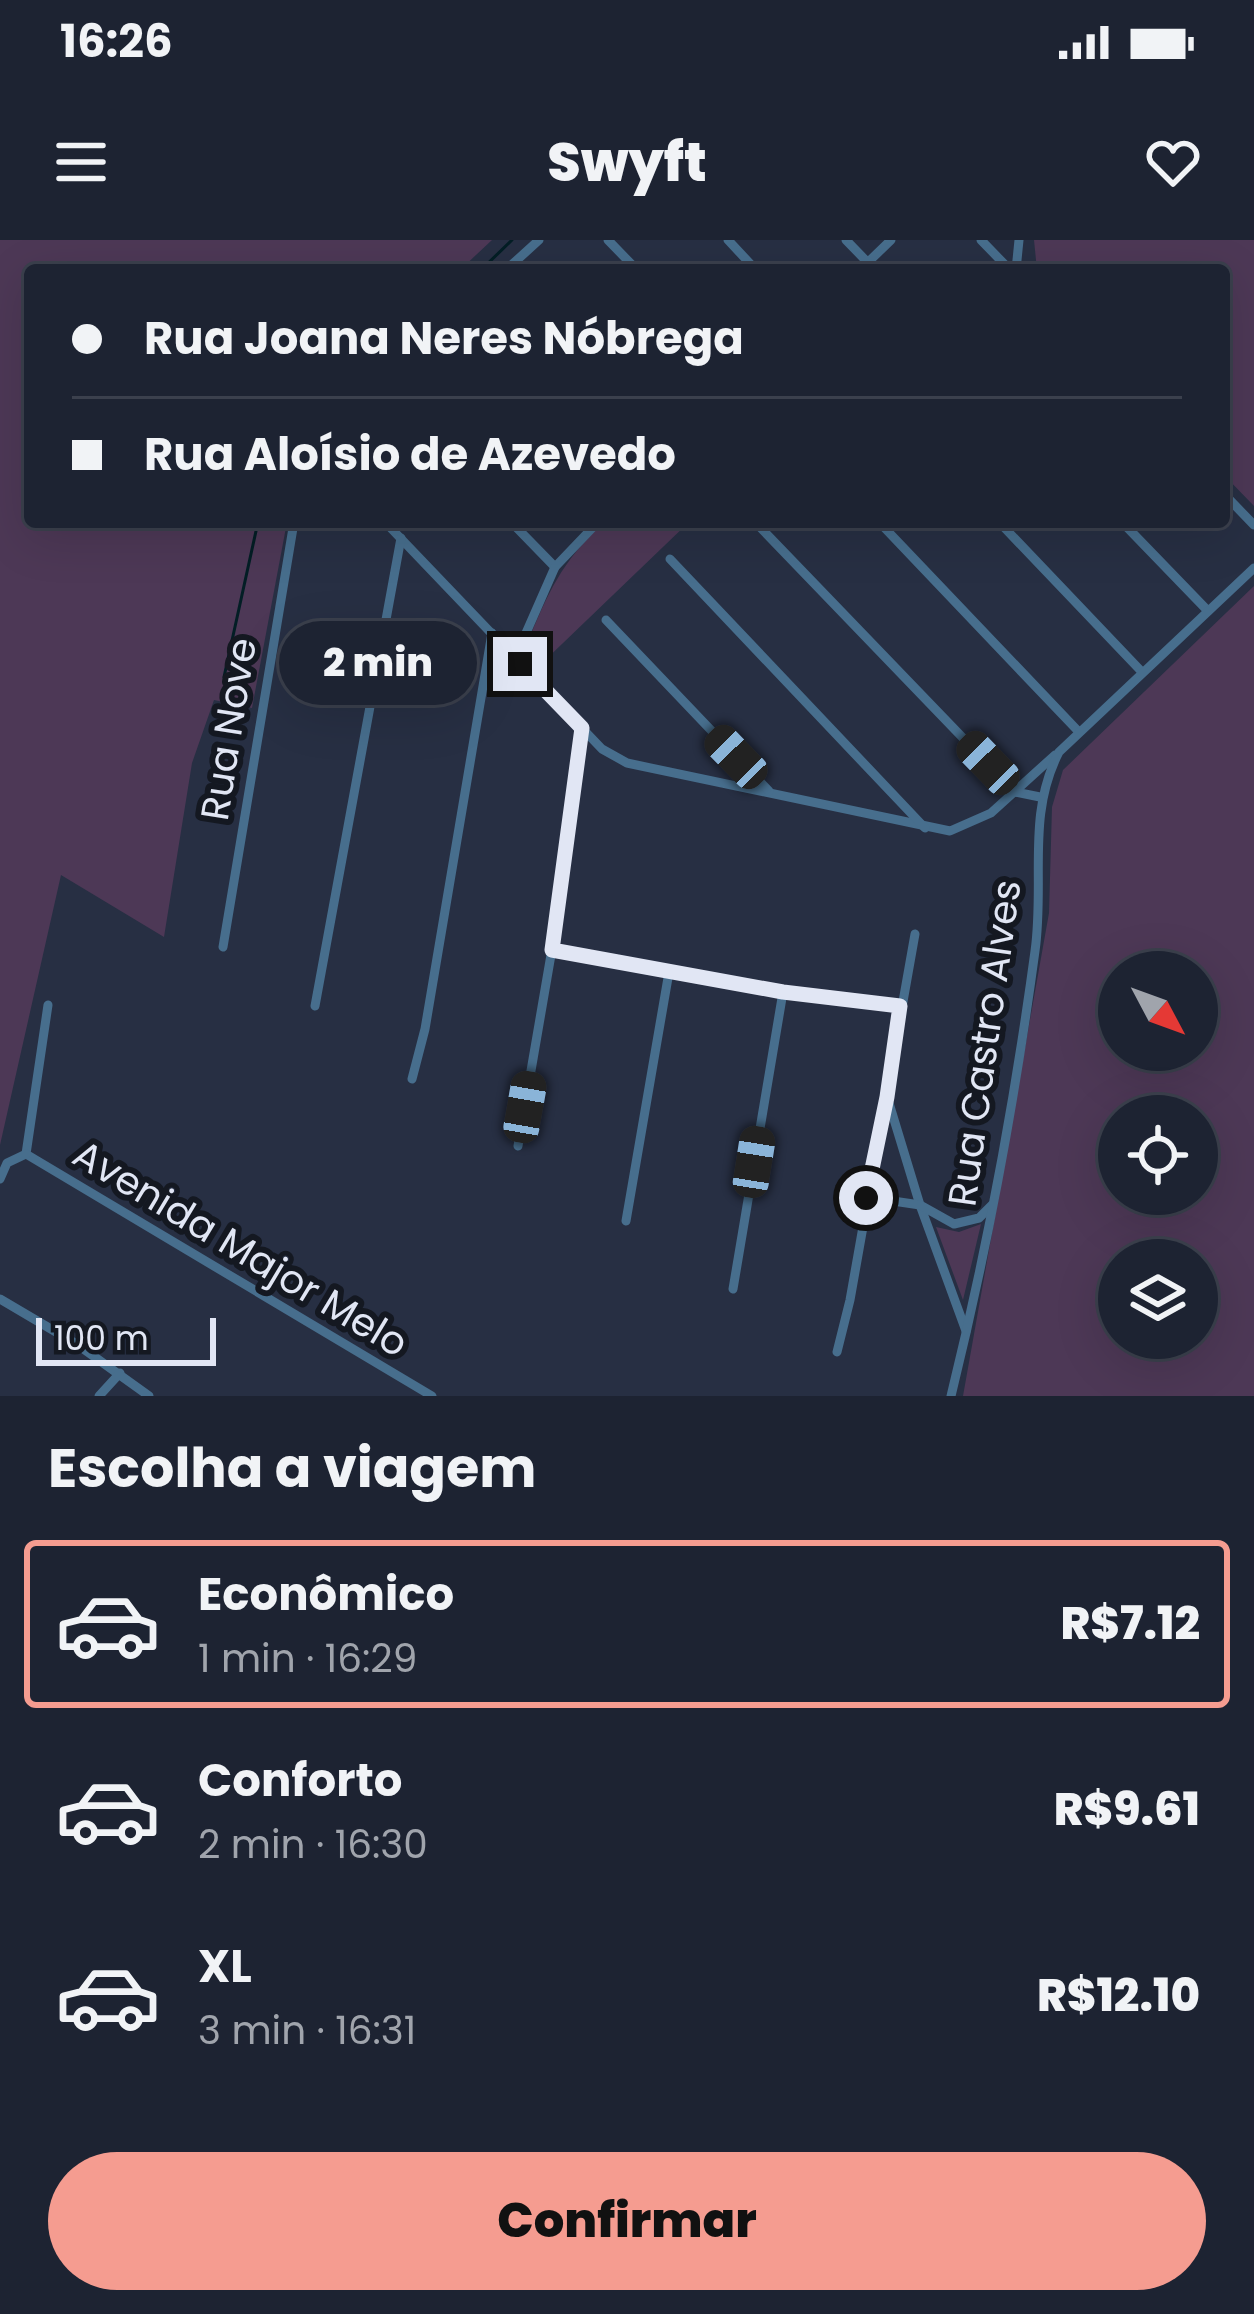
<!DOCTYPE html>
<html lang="pt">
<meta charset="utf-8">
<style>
body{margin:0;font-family:Poppins,sans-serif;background:#252b3a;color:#f1f3f6;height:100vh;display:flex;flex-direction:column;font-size:45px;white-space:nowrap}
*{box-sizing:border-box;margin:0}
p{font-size:39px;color:#a0a4ac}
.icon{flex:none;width:66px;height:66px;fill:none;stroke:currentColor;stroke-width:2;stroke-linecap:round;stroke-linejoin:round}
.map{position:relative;height:1156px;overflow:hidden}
.drawer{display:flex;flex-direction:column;background:#1d2332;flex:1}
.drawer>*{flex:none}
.hud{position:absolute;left:24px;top:24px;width:1206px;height:264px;border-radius:12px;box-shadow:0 12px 48px #0002,0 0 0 3px #3b404d;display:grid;align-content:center;height:264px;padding:0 48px;background:#1d2332}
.needle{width:78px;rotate:131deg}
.fabs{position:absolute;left:1098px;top:711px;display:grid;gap:24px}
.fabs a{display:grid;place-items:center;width:120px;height:120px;border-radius:50%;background:#1d2332;box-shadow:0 12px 48px #0002,0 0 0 3px #3b404d;font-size:60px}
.scale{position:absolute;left:36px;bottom:30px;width:180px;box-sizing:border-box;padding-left:12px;border:6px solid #e1e6f4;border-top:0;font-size:33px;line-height:42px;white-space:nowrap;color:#e1e6f4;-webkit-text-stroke:9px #141821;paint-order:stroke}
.end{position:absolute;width:54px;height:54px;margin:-27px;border:15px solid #e1e6f4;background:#111;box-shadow:0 0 0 6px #111}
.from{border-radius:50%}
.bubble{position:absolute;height:84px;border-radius:42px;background:#1d2332;box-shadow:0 12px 48px #0002,0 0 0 3px #3b404d;font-size:39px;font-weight:800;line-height:84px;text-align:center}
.car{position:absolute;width:36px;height:72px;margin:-36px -18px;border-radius:15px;box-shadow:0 0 9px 3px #0007;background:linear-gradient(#222 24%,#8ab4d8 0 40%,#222 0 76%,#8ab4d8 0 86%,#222 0)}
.hud b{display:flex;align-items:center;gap:42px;height:114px;font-size:45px}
.hud b+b{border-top:3px solid #3b404d}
.hud i{width:30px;height:30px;background:#f1f3f6}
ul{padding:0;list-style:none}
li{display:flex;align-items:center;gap:36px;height:168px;margin:0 24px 18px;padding:0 24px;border:6px solid transparent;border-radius:12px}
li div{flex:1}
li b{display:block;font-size:45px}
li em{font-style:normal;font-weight:800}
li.current{border-color:#f59c90}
li>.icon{width:108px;height:108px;stroke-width:1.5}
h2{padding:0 48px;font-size:54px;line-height:144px}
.primary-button{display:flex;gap:24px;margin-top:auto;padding:24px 48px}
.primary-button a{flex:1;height:138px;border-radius:72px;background:#f59c90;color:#111;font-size:48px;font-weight:800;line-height:138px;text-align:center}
.status{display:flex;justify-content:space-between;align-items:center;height:84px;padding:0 60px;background:#1d2332;direction:ltr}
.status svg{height:33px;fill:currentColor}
header{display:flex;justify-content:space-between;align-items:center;height:156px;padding:0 48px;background:#1d2332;font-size:54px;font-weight:800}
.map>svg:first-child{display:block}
.green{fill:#4d3856;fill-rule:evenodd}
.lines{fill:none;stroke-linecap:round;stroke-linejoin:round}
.stream{stroke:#031e25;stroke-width:3}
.minor{stroke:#476e8d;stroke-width:9}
.route{stroke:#e1e6f4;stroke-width:15}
.labels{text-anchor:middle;stroke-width:12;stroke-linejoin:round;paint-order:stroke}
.street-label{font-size:39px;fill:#e1e6f4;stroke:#141821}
</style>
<div class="status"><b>16:26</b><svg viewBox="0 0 49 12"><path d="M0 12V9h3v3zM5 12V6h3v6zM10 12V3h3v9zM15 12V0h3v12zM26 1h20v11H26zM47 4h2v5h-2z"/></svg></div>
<header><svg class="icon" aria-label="menu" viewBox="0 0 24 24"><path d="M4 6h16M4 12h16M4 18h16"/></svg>Swyft<svg class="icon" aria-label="heart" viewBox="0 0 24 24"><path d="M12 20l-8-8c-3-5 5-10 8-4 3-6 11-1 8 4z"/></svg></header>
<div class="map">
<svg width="1254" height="1156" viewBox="0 0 1254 1156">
<rect width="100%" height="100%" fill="#272f43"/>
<g class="green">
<path d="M 0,0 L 492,0 L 460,30 L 30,30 L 30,282 L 287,282 L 252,468 L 214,460 L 192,523 L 164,697 L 61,635 L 0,905 Z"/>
<path d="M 1034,0 L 1254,0 L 1254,266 L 1224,235 L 1224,30 L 1037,30 Z"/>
<path d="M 604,282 L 689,282 L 537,428 L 528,418 L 526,406 C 549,351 560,324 604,282 Z"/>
<path d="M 1254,346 L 1254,1156 L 963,1156 L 1049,673 L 1052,567 L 1063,530 ZM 1119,732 L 1197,732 L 1197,810 L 1119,810 ZM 1119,876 L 1197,876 L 1197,954 L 1119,954 ZM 1119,1020 L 1197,1020 L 1197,1098 L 1119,1098 Z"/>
<path d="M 981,984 L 963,1060 L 936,987 L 959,992 Z"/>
</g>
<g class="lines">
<g class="stream">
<path d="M 481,30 L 512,0"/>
<path d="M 224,437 L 258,282"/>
</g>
<g class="minor">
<path d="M 608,0 L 637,30"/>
<path d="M 728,0 L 756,30"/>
<path d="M 846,0 L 875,30"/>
<path d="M 981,0 L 1010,30"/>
<path d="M 506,30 L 539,0"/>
<path d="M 860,30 L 891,0"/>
<path d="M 1016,30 L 1019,0"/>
<path d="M 1224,254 L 1254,285"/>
<path d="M 385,282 L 602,509 L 627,523 L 950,591 L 991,573 L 1055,515"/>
<path d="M 511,282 L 555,327"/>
<path d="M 755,282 L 1015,552 L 1040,557"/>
<path d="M 879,282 L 1079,492"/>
<path d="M 999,282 L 1142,432"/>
<path d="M 1122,282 L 1208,371"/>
<path d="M 670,319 L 925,588"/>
<path d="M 606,380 L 769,551"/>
<path d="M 515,418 L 555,327 L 598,282"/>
<path d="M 223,707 L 294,282"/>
<path d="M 552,709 L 783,752 L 900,767"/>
<path d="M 48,765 L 26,914 L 432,1156"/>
<path d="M 315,766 L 401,298"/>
<path d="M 412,839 L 425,789 L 492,393"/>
<path d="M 889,863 L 920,965 L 966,1091"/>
<path d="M 518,906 L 552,709 L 582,488"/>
<path d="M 0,939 L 7,923 L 26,914"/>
<path d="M 866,957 L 920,965 L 954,984 L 979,978 L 992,965"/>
<path d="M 626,981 L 669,732"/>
<path d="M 733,1049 L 783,752"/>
<path d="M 0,1059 L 78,1105 L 149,1156"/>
<path d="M 837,1112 L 850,1060 L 915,694"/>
<path d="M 99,1156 L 120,1133"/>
<path d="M 951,1156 C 987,1010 1015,859 1035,711 C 1045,640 1026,576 1059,512 L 1254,328"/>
</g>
</g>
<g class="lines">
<path class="route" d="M 520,424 L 582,488 L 552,710 L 783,752 L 900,766 L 887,857 L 866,958"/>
</g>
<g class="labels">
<g class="street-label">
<text transform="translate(228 489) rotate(-81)" y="14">Rua Nove</text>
<text transform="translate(984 803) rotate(-82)" y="14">Rua Castro Alves</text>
<text transform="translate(241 1008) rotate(31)" y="14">Avenida Major Melo</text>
</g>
</g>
</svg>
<div class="fabs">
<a><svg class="needle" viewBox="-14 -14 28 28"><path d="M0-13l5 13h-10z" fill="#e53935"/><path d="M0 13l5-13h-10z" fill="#a0a4ac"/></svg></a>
<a><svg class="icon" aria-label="locate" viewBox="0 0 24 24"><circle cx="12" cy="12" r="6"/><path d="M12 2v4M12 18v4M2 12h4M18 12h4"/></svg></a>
<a><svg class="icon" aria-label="layers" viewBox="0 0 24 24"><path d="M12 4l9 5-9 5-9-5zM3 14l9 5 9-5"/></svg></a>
</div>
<div class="scale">100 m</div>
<i class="end from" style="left:866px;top:958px"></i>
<i class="end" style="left:520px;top:424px"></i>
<div class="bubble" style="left:279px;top:381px;width:198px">2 min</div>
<i class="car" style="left:736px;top:517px;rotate:316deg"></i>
<i class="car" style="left:988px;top:523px;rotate:316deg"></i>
<i class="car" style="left:525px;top:867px;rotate:10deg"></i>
<i class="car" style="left:754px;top:922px;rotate:9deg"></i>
<div class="hud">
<b><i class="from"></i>Rua Joana Neres Nóbrega</b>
<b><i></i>Rua Aloísio de Azevedo</b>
</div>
</div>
<section class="drawer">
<h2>Escolha a viagem</h2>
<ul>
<li class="current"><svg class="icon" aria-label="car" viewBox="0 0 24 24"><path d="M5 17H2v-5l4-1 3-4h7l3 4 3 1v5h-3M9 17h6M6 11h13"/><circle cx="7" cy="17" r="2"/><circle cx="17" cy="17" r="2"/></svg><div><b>Econômico</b><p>1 min · 16:29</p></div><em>R$7.12</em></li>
<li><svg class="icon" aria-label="car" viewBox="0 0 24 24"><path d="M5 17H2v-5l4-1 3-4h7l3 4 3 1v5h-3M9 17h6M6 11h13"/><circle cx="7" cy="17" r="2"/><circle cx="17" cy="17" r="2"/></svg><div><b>Conforto</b><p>2 min · 16:30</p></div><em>R$9.61</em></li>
<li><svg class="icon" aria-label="car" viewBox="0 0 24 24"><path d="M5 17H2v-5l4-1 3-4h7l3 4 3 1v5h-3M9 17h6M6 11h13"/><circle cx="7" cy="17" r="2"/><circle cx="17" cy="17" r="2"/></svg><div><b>XL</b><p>3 min · 16:31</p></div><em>R$12.10</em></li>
</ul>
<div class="primary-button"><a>Confirmar</a></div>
</section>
